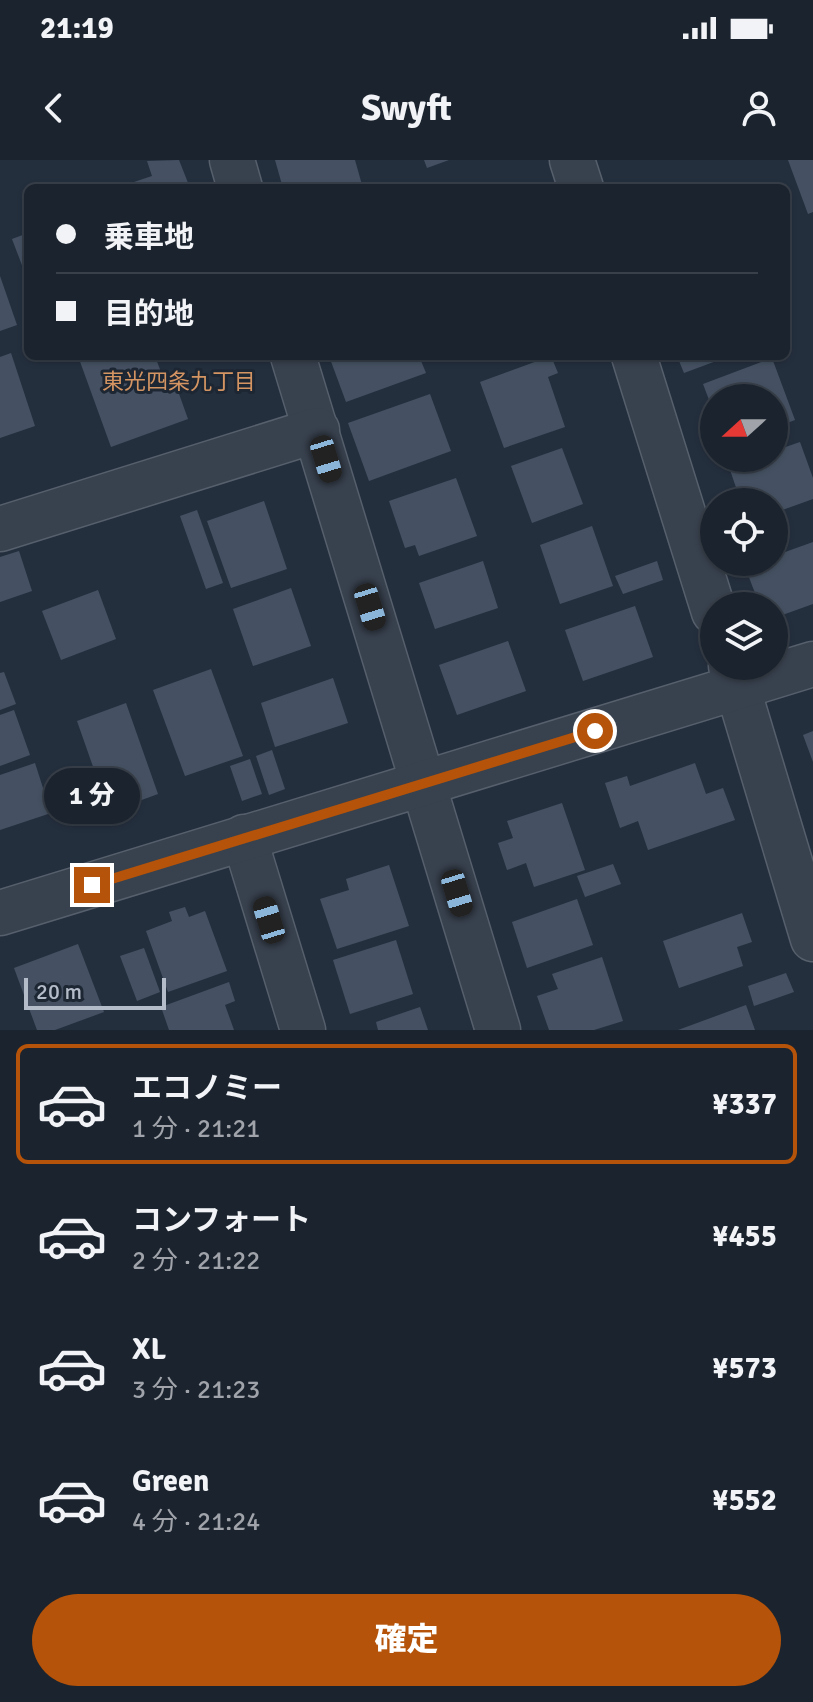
<!DOCTYPE html>
<html lang="ja">
<meta charset="utf-8">
<style>
body{margin:0;font-family:Signika,"Noto Sans JP",sans-serif;background:#242b36;color:#f1f3f6;height:100vh;display:flex;flex-direction:column;font-size:30px;white-space:nowrap}
*{box-sizing:border-box;margin:0}
p{font-size:26px;color:#a0a4aa}
.icon{flex:none;width:44px;height:44px;fill:none;stroke:currentColor;stroke-width:2;stroke-linecap:round;stroke-linejoin:round}
.map{position:relative;height:870px;overflow:hidden}
.drawer{display:flex;flex-direction:column;background:#1b232e;flex:1}
.drawer>*{flex:none}
.banner{position:absolute;left:24px;top:24px;width:766px;height:176px;border-radius:12px;box-shadow:0 2px 6px #0004,0 0 0 2px #39404a;display:grid;align-content:center;height:176px;padding:0 32px;background:#1b232e}
.needle{width:52px;rotate:249deg}
.controls{position:absolute;left:700px;top:224px;display:grid;gap:16px}
.controls a{display:grid;place-items:center;width:88px;height:88px;border-radius:50%;background:#1b232e;box-shadow:0 2px 6px #0004,0 0 0 2px #39404a;font-size:40px}
.scale{position:absolute;left:24px;bottom:20px;width:142px;box-sizing:border-box;padding-left:8px;border:4px solid #b4bcc9;border-top:0;font-size:22px;line-height:28px;white-space:nowrap;color:#b4bcc9;-webkit-text-stroke:6px #1d2633;paint-order:stroke}
.end{position:absolute;width:36px;height:36px;margin:-18px;border:10px solid #b45309;background:#fff;box-shadow:0 0 0 4px #fff}
.from{border-radius:50%}
.bubble{position:absolute;height:56px;border-radius:28px;background:#1b232e;box-shadow:0 2px 6px #0004,0 0 0 2px #39404a;font-size:26px;font-weight:800;line-height:56px;text-align:center}
.car{position:absolute;width:24px;height:48px;margin:-24px -12px;border-radius:10px;box-shadow:0 0 6px 2px #0007;background:linear-gradient(#222 24%,#8ab4d8 0 40%,#222 0 76%,#8ab4d8 0 86%,#222 0)}
.banner b{display:flex;align-items:center;gap:28px;height:76px;font-size:30px}
.banner b+b{border-top:2px solid #39404a}
.banner i{width:20px;height:20px;background:#f1f3f6}
ul{padding:14px 0 0;list-style:none}
li{display:flex;align-items:center;gap:24px;height:120px;margin:0 16px 12px;padding:0 16px;border:4px solid transparent;border-radius:12px}
li div{flex:1}
li b{display:block;font-size:30px}
li em{font-style:normal;font-weight:800}
li.active{border-color:#b45309}
li>.icon{width:72px;height:72px;stroke-width:1.5}
.cta{display:flex;gap:16px;margin-top:auto;padding:16px 32px}
.cta a{flex:1;height:92px;border-radius:48px;background:#b45309;color:#fff;font-size:32px;font-weight:800;line-height:92px;text-align:center}
.status{display:flex;justify-content:space-between;align-items:center;height:56px;padding:0 40px;background:#1b232e;direction:ltr}
.status svg{height:22px;fill:currentColor}
header{display:flex;justify-content:space-between;align-items:center;height:104px;padding:0 32px;background:#1b232e;font-size:36px;font-weight:800}
.map>svg:first-child{display:block}
.building{fill:#455162}
.lines{fill:none;stroke-linecap:round;stroke-linejoin:round}
.minor-casing{stroke:#565f6c;stroke-width:47}
.minor{stroke:#38414e;stroke-width:44}
.route{stroke:#b45309;stroke-width:10}
.labels{text-anchor:middle;stroke-width:6;stroke-linejoin:round;paint-order:stroke}
.neighbourhood-label{font-size:22px;fill:#d59563;stroke:#1d2633}
</style>
<div class="status"><b>21:19</b><svg viewBox="0 0 49 12"><path d="M0 12V9h3v3zM5 12V6h3v6zM10 12V3h3v9zM15 12V0h3v12zM26 1h20v11H26zM47 4h2v5h-2z"/></svg></div>
<header><svg class="icon" aria-label="back" viewBox="0 0 24 24"><path d="M15 5l-7 7 7 7"/></svg>Swyft<svg class="icon" aria-label="person" viewBox="0 0 24 24"><circle cx="12" cy="8" r="4"/><path d="M4 21q1-7 8-7t8 7"/></svg></header>
<div class="map">
<svg width="813" height="870" viewBox="0 0 813 870">
<rect width="100%" height="100%" fill="#242f3e"/>
<g class="building">
<path d="M 179,0 L 190,28 L 136,28 L 134,22 L 152,16 L 147,1 Z"/>
<path d="M 275,0 L 355,0 L 362,25 L 352,28 L 283,28 Z"/>
<path d="M 424,0 L 449,0 L 427,8 Z"/>
<path d="M 788,0 L 813,0 L 813,52 L 808,54 Z"/>
<path d="M 28,73 L 28,121 L 12,79 Z"/>
<path d="M 0,116 L 17,165 L 0,171 Z"/>
<path d="M 11,193 L 35,266 L 0,278 L 0,197 Z"/>
<path d="M 78,196 L 155,196 L 165,223 L 174,220 L 188,259 L 111,287 Z"/>
<path d="M 329,196 L 419,196 L 426,213 L 346,242 Z"/>
<path d="M 551,196 L 558,213 L 548,217 L 565,267 L 504,288 L 480,222 Z"/>
<path d="M 677,196 L 718,196 L 719,200 L 684,213 Z"/>
<path d="M 772,198 L 795,260 L 774,268 L 774,238 L 714,238 L 714,253 L 703,224 Z"/>
<path d="M 430,234 L 451,291 L 369,321 L 348,263 Z"/>
<path d="M 800,282 L 813,318 L 813,339 L 774,353 L 774,342 L 741,342 L 729,307 L 755,298 L 774,298 L 774,291 Z"/>
<path d="M 562,288 L 583,344 L 532,363 L 511,306 Z"/>
<path d="M 456,318 L 477,376 L 419,396 L 415,385 L 405,388 L 389,341 Z"/>
<path d="M 264,341 L 287,409 L 231,428 L 207,361 Z"/>
<path d="M 197,350 L 223,423 L 206,429 L 180,356 Z"/>
<path d="M 592,366 L 613,426 L 560,444 L 540,385 Z"/>
<path d="M 813,382 L 813,444 L 774,458 L 774,446 L 760,446 L 745,407 L 774,402 L 774,396 Z"/>
<path d="M 19,391 L 32,431 L 0,442 L 0,397 Z"/>
<path d="M 483,401 L 498,448 L 435,469 L 419,423 Z"/>
<path d="M 657,401 L 663,420 L 623,434 L 615,416 Z"/>
<path d="M 291,428 L 311,486 L 253,506 L 233,449 Z"/>
<path d="M 98,430 L 116,479 L 61,500 L 42,451 Z"/>
<path d="M 635,446 L 653,497 L 583,521 L 565,470 Z"/>
<path d="M 508,481 L 526,531 L 457,555 L 439,505 Z"/>
<path d="M 211,509 L 243,596 L 185,616 L 153,530 Z"/>
<path d="M 4,512 L 16,544 L 0,550 L 0,513 Z"/>
<path d="M 333,518 L 348,563 L 275,587 L 261,543 Z"/>
<path d="M 126,543 L 158,634 L 109,652 L 77,561 Z"/>
<path d="M 14,550 L 30,595 L 0,606 L 0,555 Z"/>
<path d="M 813,571 L 813,602 L 803,575 Z"/>
<path d="M 272,590 L 285,629 L 269,635 L 256,596 Z"/>
<path d="M 250,599 L 262,634 L 242,641 L 230,606 Z"/>
<path d="M 35,603 L 51,653 L 0,670 L 0,615 Z"/>
<path d="M 695,603 L 706,634 L 723,628 L 735,660 L 648,690 L 638,661 L 620,668 L 605,623 L 627,616 L 630,626 Z"/>
<path d="M 562,643 L 585,710 L 534,727 L 526,703 L 507,710 L 498,683 L 513,678 L 507,661 Z"/>
<path d="M 613,704 L 621,724 L 585,737 L 577,716 Z"/>
<path d="M 389,705 L 409,766 L 337,789 L 320,739 L 349,730 L 346,719 Z"/>
<path d="M 577,739 L 593,785 L 527,808 L 512,762 Z"/>
<path d="M 185,747 L 189,757 L 205,751 L 227,811 L 168,832 L 146,771 L 172,761 L 169,752 Z"/>
<path d="M 742,753 L 752,782 L 737,787 L 743,806 L 679,828 L 663,781 Z"/>
<path d="M 396,780 L 413,834 L 350,854 L 333,800 Z"/>
<path d="M 78,784 L 104,852 L 55,870 L 37,870 L 14,808 Z"/>
<path d="M 144,788 L 160,832 L 137,841 L 120,796 Z"/>
<path d="M 602,797 L 623,861 L 594,870 L 549,870 L 537,836 L 558,829 L 552,814 Z"/>
<path d="M 786,813 L 794,832 L 754,846 L 748,826 Z"/>
<path d="M 229,822 L 235,841 L 225,845 L 234,870 L 169,870 L 161,847 Z"/>
<path d="M 746,845 L 755,870 L 678,870 Z"/>
<path d="M 420,847 L 428,870 L 378,870 L 376,862 Z"/>
</g>
<g class="lines">
<g class="minor-casing">
<g id="minor">
<path d="M 232,0 L 240,28"/>
<path d="M 572,0 L 581,28"/>
<path d="M 293,196 L 498,870"/>
<path d="M 634,196 L 714,452"/>
<path d="M 0,369 L 317,270"/>
<path d="M 731,506 L 813,779"/>
<path d="M 244,677 L 303,870"/>
<path d="M 0,753 L 813,504"/>
</g>
</g>
<use href="#minor" class="minor"/>
</g>
<g class="lines">
<path class="route" d="M 92,725 L 595,571"/>
</g>
<g class="labels">
<g class="neighbourhood-label">
<text x="179" y="229">東光四条九丁目</text>
</g>
</g>
</svg>
<div class="controls">
<a><svg class="needle" viewBox="-14 -14 28 28"><path d="M0-13l5 13h-10z" fill="#e53935"/><path d="M0 13l5-13h-10z" fill="#a0a4aa"/></svg></a>
<a><svg class="icon" aria-label="locate" viewBox="0 0 24 24"><circle cx="12" cy="12" r="6"/><path d="M12 2v4M12 18v4M2 12h4M18 12h4"/></svg></a>
<a><svg class="icon" aria-label="layers" viewBox="0 0 24 24"><path d="M12 4l9 5-9 5-9-5zM3 14l9 5 9-5"/></svg></a>
</div>
<div class="scale">20 m</div>
<i class="end from" style="left:595px;top:571px"></i>
<i class="end" style="left:92px;top:725px"></i>
<div class="bubble" style="left:44px;top:608px;width:96px">1 分</div>
<i class="car" style="left:326px;top:299px;rotate:163deg"></i>
<i class="car" style="left:370px;top:447px;rotate:163deg"></i>
<i class="car" style="left:457px;top:733px;rotate:163deg"></i>
<i class="car" style="left:269px;top:760px;rotate:343deg"></i>
<div class="banner">
<b><i class="from"></i>乗車地</b>
<b><i></i>目的地</b>
</div>
</div>
<section class="drawer">
<ul>
<li class="active"><svg class="icon" aria-label="car" viewBox="0 0 24 24"><path d="M5 17H2v-5l4-1 3-4h7l3 4 3 1v5h-3M9 17h6M6 11h13"/><circle cx="7" cy="17" r="2"/><circle cx="17" cy="17" r="2"/></svg><div><b>エコノミー</b><p>1 分 · 21:21</p></div><em>¥337</em></li>
<li><svg class="icon" aria-label="car" viewBox="0 0 24 24"><path d="M5 17H2v-5l4-1 3-4h7l3 4 3 1v5h-3M9 17h6M6 11h13"/><circle cx="7" cy="17" r="2"/><circle cx="17" cy="17" r="2"/></svg><div><b>コンフォート</b><p>2 分 · 21:22</p></div><em>¥455</em></li>
<li><svg class="icon" aria-label="car" viewBox="0 0 24 24"><path d="M5 17H2v-5l4-1 3-4h7l3 4 3 1v5h-3M9 17h6M6 11h13"/><circle cx="7" cy="17" r="2"/><circle cx="17" cy="17" r="2"/></svg><div><b>XL</b><p>3 分 · 21:23</p></div><em>¥573</em></li>
<li><svg class="icon" aria-label="car" viewBox="0 0 24 24"><path d="M5 17H2v-5l4-1 3-4h7l3 4 3 1v5h-3M9 17h6M6 11h13"/><circle cx="7" cy="17" r="2"/><circle cx="17" cy="17" r="2"/></svg><div><b>Green</b><p>4 分 · 21:24</p></div><em>¥552</em></li>
</ul>
<div class="cta"><a>確定</a></div>
</section>
